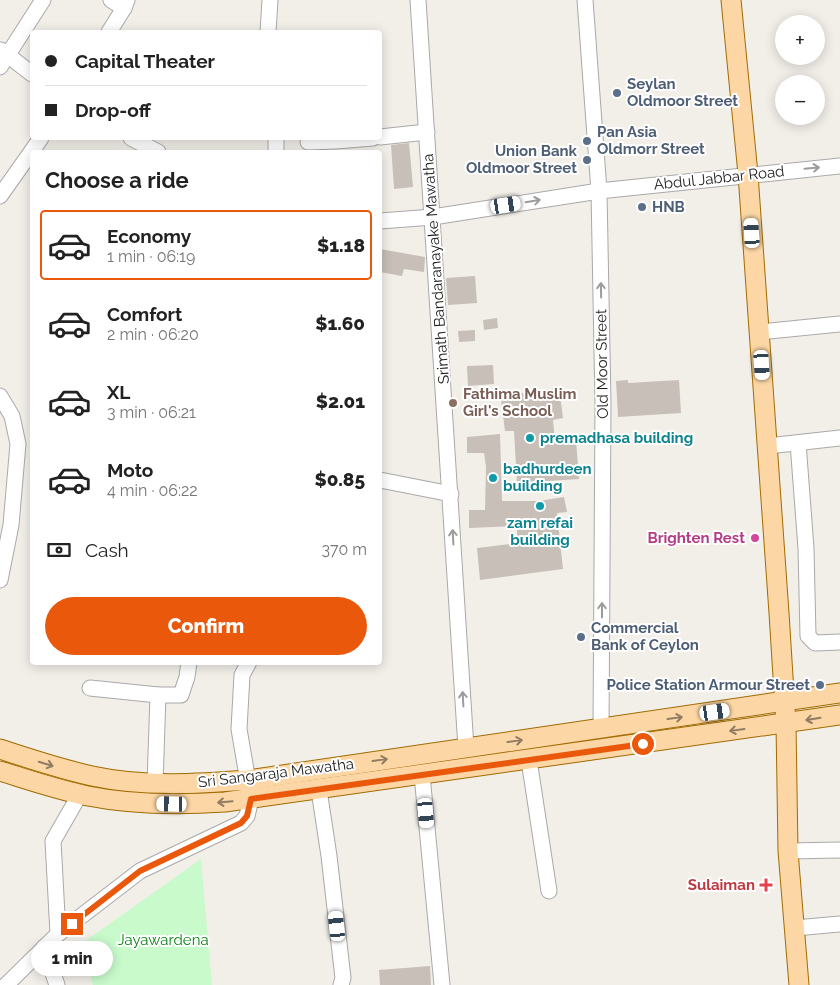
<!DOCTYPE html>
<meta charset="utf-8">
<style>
body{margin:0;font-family:Raleway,sans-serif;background:#f2f2f2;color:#222;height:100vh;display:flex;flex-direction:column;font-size:19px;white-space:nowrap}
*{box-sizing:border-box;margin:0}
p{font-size:16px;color:#767676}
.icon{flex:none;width:28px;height:28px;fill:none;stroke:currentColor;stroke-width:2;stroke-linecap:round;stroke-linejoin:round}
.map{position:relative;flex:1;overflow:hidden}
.drawer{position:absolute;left:30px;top:150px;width:352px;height:515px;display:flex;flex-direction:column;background:#fff;border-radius:5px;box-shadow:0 2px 12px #0003}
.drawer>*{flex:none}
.hud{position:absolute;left:30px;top:30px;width:352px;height:110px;border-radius:5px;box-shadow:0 2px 12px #0003;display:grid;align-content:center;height:110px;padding:0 15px;background:#fff}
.controls{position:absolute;left:775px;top:15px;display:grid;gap:10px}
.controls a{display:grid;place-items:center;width:50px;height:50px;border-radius:50%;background:#fff;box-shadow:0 2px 12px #0003;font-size:25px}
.end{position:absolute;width:22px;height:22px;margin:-11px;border:6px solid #ea580c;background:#fff;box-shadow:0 0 0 2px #fff}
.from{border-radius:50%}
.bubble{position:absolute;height:35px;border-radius:18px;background:#fff;box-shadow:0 2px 12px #0003;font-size:16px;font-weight:800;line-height:35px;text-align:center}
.car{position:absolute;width:15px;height:30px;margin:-15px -8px;border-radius:6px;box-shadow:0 0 4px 1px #0007;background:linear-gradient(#fff 24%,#345 0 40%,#fff 0 76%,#345 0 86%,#fff 0)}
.hud b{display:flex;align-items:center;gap:18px;height:48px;font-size:19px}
.hud b+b{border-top:1px solid #e0e0e0}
.hud i{width:12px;height:12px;background:#222}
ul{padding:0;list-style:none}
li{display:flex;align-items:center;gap:15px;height:70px;margin:0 10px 8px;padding:0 5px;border:2px solid transparent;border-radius:5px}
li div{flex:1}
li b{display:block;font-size:19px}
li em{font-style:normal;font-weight:800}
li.active{border-color:#ea580c}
li>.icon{width:45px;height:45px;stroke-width:1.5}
h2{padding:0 15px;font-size:22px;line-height:60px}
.pay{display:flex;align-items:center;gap:12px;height:55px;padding:0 15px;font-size:19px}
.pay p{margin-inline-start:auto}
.primary-button{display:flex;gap:10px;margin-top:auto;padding:10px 15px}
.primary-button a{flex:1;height:58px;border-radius:30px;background:#ea580c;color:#fff;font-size:20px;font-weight:800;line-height:58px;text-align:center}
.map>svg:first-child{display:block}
.park{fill:#c8facc}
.building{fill:#c7bfb8}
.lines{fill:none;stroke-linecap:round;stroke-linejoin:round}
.minor-casing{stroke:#a9a9a9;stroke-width:17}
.major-casing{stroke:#a06b00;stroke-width:21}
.minor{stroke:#fff;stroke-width:15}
.major{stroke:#fcd6a4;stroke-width:19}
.oneway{stroke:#9c9c9c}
.oneway2{stroke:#8f7c63}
.route{stroke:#ea580c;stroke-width:6}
.service-dot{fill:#5c6f8a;stroke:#fff;stroke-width:2}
.education-dot{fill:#8d6e63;stroke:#fff;stroke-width:2}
.culture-dot{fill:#0f9aa8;stroke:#fff;stroke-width:2}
.hotel-dot{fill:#d1479c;stroke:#fff;stroke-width:2}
.health-dot{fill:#e0444e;stroke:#fff;stroke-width:2}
.labels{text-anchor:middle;stroke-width:4;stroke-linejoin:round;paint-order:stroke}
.service-label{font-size:15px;font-weight:bold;fill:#4e5e75;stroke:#fff;text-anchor:start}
.street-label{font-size:15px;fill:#222;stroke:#fff}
.education-label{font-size:15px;font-weight:bold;fill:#785e54;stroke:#fff;text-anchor:start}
.culture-label{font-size:15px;font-weight:bold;fill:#0d838f;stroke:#fff;text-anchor:start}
.hotel-label{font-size:15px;font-weight:bold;fill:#b23c85;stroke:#fff;text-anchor:end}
.health-label{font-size:15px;font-weight:bold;fill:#be3a42;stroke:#fff;text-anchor:end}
.park-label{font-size:15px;fill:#0c8416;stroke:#fff}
</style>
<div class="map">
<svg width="840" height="985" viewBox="0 0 840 985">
<rect width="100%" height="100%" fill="#f2efe9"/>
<path class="park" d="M 201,859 L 212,985 L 93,985 L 81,944 Z"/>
<g class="building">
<path d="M 409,143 L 413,187 L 394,189 L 391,145 Z"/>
<path d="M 380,249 L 425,257 L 424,272 L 404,269 L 402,276 L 380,272 Z"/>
<path d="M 475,276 L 477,303 L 448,305 L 446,278 Z"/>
<path d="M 497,318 L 498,328 L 484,330 L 483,320 Z"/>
<path d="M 475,330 L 475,341 L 459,342 L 458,331 Z"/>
<path d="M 493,365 L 494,384 L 468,386 L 467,366 Z"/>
<path d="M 628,380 L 628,383 L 679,380 L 681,413 L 618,417 L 616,381 Z"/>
<path d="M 559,388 L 563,418 L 553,420 L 555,440 L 576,440 L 579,479 L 517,483 L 514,431 L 505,431 L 500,392 L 512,390 L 513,394 Z"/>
<path d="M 500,434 L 502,501 L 539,501 L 564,497 L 567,512 L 557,513 L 563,569 L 480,580 L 477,548 L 517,543 L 517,526 L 469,528 L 469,510 L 485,510 L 486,467 L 484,453 L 467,453 L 467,437 Z"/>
<path d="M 430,966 L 431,985 L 380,985 L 379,970 Z"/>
</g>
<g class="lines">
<g class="minor-casing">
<g id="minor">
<path d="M 111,0 L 124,8"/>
<path d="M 418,0 L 466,748"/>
<path d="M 585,0 L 599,191 L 603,404 L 601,728"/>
<path d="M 109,32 L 124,8 L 127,0"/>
<path d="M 268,32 L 270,0"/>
<path d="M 1,50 L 32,74"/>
<path d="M 0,67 L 43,0"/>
<path d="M 380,137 L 427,132"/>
<path d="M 131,138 L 158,152"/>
<path d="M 276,138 L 276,152"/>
<path d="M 308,142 L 336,141 L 373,138"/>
<path d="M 0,196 L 41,138"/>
<path d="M 380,221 L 433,217 L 599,191 L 840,166"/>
<path d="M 759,332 L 840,324"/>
<path d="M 0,396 L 12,416 L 18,444 L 11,525 L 0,580"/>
<path d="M 798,443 L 806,548 L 808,636 L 815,643 L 840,642"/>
<path d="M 768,446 L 840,438"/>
<path d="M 380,480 L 451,494"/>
<path d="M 90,688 L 158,695 L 181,695 L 187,677 L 189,662"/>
<path d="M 529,760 L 549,891"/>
<path d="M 422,775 L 442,985"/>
<path d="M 155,784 L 158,695"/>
<path d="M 319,790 L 329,856 L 343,978 L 341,985"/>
<path d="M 788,851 L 840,850"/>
<path d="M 795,928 L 840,924"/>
<path d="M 58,934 L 53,841 L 80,794"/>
<path d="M 44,947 L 57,985"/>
<path d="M 6,985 L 58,934 L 140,871 L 241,823 L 247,816 L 251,799 L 239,729 L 242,675 L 249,662"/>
</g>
</g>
<g class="major-casing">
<g id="major">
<path d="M 731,0 L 748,174 L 779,613 L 786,724 L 788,851 L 799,985"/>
<path d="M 0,749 C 30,759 61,769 92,776 C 143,787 196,784 248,780 L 840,693"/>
<path d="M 0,771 C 29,780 58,790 88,796 C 133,805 180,805 225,802 L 840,715"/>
</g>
</g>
<use href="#minor" class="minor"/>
<use href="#major" class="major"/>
</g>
<defs><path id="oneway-shaft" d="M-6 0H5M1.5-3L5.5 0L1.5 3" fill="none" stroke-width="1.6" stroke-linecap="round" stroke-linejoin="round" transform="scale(1.25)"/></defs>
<g class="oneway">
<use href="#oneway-shaft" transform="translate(812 168) rotate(-5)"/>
<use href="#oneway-shaft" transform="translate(533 201) rotate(-9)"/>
<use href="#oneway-shaft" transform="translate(601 290) rotate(-91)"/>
<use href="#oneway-shaft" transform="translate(453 537) rotate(-93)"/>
<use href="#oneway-shaft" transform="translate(602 610) rotate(-90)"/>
<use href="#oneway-shaft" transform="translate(463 699) rotate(-93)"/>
</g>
<g class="oneway2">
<use href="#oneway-shaft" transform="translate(675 718) rotate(-8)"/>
<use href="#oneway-shaft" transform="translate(813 719) rotate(171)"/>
<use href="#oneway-shaft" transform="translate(737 730) rotate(172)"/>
<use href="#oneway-shaft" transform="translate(515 741) rotate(-8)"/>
<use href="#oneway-shaft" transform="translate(380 760) rotate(-8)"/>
<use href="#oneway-shaft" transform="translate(46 764) rotate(17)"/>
<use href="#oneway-shaft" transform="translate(225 802) rotate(175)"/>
</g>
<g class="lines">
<path class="route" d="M 72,924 L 140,871 L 241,823 L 247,816 L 251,799 L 643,744"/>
</g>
<g class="service-dot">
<circle cx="617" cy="93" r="5"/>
<circle cx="587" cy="141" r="5"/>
<circle cx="587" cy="160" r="5"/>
<circle cx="642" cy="207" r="5"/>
<circle cx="581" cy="637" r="5"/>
<circle cx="820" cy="685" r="5"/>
</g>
<circle class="education-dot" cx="453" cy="403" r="5"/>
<g class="culture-dot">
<circle cx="530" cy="438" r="5"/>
<circle cx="493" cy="478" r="5"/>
<circle cx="540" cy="506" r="5"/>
</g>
<circle class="hotel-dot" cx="755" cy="538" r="5"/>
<path class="health-dot" d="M763.5 877.5h5v5h5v5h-5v5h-5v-5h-5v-5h5z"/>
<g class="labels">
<g class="service-label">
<text x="627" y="89">Seylan<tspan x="627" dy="17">Oldmoor Street</tspan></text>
<text x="597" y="137">Pan Asia<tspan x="597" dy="17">Oldmorr Street</tspan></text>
<text x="577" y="156" text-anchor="end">Union Bank<tspan x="577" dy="17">Oldmoor Street</tspan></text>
<text x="652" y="212">HNB</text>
<text x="591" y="633">Commercial<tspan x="591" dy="17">Bank of Ceylon</tspan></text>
<text x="810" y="690" text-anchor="end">Police Station Armour Street</text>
</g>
<g class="street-label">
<text transform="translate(719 178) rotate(-6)" y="5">Abdul Jabbar Road</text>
<text transform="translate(436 269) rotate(-94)" y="5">Srimath Bandaranayake Mawatha</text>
<text transform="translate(602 364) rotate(-91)" y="5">Old Moor Street</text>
<text transform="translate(276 773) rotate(-7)" y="5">Sri Sangaraja Mawatha</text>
</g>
<g class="education-label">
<text x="463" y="399">Fathima Muslim<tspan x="463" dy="17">Girl's School</tspan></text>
</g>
<g class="culture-label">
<text x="540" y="443">premadhasa building</text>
<text x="503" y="474">badhurdeen<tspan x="503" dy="17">building</tspan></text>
<text x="540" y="528" text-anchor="middle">zam refai<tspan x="540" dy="17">building</tspan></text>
</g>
<g class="hotel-label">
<text x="745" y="543">Brighten Rest</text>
</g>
<g class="health-label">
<text x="755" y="890">Sulaiman</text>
</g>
<g class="park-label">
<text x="163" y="945">Jayawardena</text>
</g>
</g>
</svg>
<div class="controls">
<a>+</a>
<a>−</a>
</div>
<i class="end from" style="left:643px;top:744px"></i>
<i class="end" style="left:72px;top:924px"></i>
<div class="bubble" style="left:31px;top:941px;width:82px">1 min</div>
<i class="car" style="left:506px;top:205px;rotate:81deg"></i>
<i class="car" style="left:752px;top:233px;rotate:356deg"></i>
<i class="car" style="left:762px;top:365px;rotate:176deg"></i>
<i class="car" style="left:715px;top:712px;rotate:82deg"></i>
<i class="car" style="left:172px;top:804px;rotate:271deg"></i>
<i class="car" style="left:426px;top:813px;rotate:175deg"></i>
<i class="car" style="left:337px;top:926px;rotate:354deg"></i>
<div class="hud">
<b><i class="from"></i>Capital Theater</b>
<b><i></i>Drop-off</b>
</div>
<section class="drawer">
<h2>Choose a ride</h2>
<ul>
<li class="active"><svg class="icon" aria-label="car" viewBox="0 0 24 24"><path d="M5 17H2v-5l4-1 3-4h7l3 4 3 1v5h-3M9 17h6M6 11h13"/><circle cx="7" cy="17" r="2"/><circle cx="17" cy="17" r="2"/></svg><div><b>Economy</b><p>1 min · 06:19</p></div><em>$1.18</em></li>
<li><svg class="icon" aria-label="car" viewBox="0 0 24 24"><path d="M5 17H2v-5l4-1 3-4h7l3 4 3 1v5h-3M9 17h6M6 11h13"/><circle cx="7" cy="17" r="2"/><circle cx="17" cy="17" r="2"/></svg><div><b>Comfort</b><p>2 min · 06:20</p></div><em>$1.60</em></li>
<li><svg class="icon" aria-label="car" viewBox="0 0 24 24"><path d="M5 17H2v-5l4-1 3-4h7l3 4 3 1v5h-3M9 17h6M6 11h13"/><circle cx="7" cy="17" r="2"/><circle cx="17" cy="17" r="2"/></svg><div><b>XL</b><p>3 min · 06:21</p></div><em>$2.01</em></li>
<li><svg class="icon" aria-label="car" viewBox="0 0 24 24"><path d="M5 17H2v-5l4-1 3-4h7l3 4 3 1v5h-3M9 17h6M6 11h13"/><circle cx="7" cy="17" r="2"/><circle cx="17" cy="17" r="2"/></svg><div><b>Moto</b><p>4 min · 06:22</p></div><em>$0.85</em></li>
</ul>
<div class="pay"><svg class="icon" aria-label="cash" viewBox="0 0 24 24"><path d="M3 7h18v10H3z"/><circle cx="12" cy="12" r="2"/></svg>Cash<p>370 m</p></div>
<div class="primary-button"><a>Confirm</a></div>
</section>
</div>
